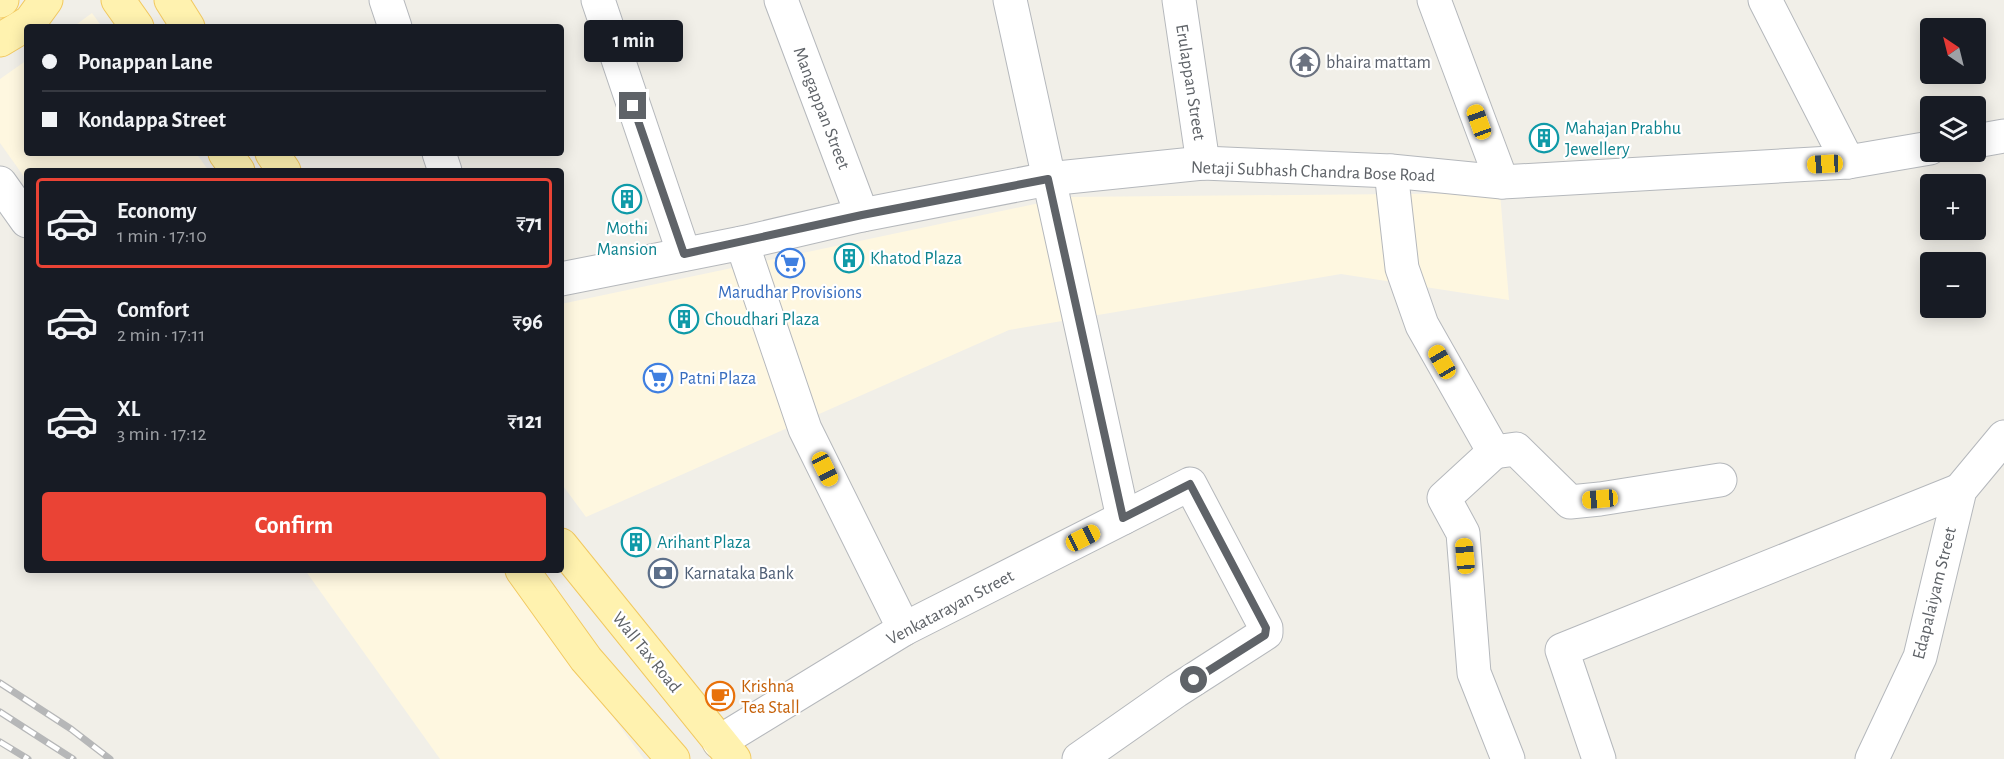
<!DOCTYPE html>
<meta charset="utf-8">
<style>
body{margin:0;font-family:"Alegreya Sans",sans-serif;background:#20242c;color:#f1f3f6;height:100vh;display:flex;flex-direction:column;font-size:22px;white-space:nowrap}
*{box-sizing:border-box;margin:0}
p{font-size:20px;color:#9ea1a6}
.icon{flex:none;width:33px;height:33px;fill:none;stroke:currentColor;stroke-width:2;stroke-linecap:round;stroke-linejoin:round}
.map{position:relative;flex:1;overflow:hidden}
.panel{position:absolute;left:24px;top:168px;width:540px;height:405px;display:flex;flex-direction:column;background:#171b24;border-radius:6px;box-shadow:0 3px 15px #0003}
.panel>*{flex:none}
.guide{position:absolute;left:24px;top:24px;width:540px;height:132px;border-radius:6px;box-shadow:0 3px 15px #0003;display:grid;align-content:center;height:132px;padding:0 18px;background:#171b24}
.needle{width:39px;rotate:325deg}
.fabs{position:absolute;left:1920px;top:18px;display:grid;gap:12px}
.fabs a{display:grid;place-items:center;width:66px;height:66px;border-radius:6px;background:#171b24;box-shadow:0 3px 15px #0003;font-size:30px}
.end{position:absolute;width:27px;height:27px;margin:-14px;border:8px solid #5f6368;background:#fff;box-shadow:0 0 0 3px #fff}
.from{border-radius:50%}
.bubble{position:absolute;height:42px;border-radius:6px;background:#171b24;box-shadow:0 3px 15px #0003;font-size:20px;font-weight:600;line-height:42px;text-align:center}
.car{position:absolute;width:18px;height:36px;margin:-18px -9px;border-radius:8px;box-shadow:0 0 4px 2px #0007;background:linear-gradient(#f5c518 24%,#345 0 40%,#f5c518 0 76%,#345 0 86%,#f5c518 0)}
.guide b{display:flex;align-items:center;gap:21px;height:57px;font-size:22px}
.guide b+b{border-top:2px solid #363941}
.guide i{width:15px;height:15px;background:#f1f3f6}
ul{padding:10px 0 0;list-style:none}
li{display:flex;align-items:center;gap:18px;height:90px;margin:0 12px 9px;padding:0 6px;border:3px solid transparent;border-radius:6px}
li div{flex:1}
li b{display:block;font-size:22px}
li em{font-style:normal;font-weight:600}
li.current{border-color:#ea4335}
li>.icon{width:54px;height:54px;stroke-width:1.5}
.cta{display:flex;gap:12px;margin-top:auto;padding:12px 18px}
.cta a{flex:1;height:69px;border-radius:6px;background:#ea4335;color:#fff;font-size:24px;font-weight:600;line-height:69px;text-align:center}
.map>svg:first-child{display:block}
.commercial{fill:#fef7e0}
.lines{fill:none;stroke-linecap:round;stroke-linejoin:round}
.minor-casing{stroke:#b5b8bc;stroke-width:35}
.major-casing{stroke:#f2c960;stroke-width:35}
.minor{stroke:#fff;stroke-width:33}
.major{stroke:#fff2af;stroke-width:33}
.rail-casing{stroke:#b6b7b8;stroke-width:7}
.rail{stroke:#fff;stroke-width:4.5;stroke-dasharray:14;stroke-linecap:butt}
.route{stroke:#5f6368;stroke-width:8}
.labels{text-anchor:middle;stroke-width:4.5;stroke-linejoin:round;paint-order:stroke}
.worship-label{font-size:18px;fill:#5b616d;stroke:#fff;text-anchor:start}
.street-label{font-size:18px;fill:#5f6368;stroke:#fff}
.culture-label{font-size:18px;fill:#0d838f;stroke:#fff;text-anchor:start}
.shop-label{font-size:18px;fill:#366cbe;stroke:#fff}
.service-label{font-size:18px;fill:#4e5e75;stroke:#fff;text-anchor:start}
.food-label{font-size:18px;fill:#c56008;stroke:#fff;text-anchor:start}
</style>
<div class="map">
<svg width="2004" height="759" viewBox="0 0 2004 759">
<rect width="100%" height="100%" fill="#f1efe8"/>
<g class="commercial">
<path d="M 92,13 L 102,27 L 73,27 Z"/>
<path d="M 27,60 L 27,153 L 196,153 L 209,171 L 27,171 L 27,181 L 0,143 L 0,79 Z"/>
<path d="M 1500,193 L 1509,300 L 1341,274 L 1009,330 L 586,517 L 561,483 L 561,304 L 1068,197 Z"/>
<path d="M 305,570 L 504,570 L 644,759 L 440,759 Z"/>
</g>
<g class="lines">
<g class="minor-casing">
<g id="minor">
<path d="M 386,0 L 395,27"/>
<path d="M 598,0 L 684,254"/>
<path d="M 781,0 L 862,215"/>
<path d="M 1010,0 L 1123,518"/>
<path d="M 1179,0 L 1203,163"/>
<path d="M 1434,0 L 1502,182"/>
<path d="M 1765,0 L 1848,162"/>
<path d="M 1976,141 L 2004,136"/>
<path d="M 439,153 L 445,171"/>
<path d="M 1391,171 L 1402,268 L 1422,325 L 1494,452 L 1444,498 L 1463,533 L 1474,673 L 1508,759"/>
<path d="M 0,183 L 27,221"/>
<path d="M 742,243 L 805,429 L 904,629"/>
<path d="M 561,279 L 742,243 L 862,215 L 1048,179 L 1203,163 L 1391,171 L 1502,182 L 1848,162 L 1930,148"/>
<path d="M 1494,452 L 1516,449 L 1570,502 L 1600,499 L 1720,480"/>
<path d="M 719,742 L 904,629 L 1190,484 L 1266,628 L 1266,633 L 1176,691 L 1079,759"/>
<path d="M 1599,759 L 1562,650 L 1960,490"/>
<path d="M 1872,759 L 1920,657 L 1960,490 L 2004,437"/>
</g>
</g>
<g class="major-casing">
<g id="major">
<path d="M 118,0 L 137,27"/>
<path d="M 171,0 L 188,27"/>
<path d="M 0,1 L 2,0"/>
<path d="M 0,40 L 30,22 L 46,0"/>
<path d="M 225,153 L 238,171"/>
<path d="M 272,153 L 284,171"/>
<path d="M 561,545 L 734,759"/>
<path d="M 522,570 L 586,659 L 673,759"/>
</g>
</g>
<use href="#minor" class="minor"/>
<use href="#major" class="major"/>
<g class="rail-casing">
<g id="rail">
<path d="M 0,683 L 71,729 L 110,759"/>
<path d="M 0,712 L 73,759"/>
<path d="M 0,742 L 28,759"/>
</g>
</g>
<use href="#rail" class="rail"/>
</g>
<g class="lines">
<path class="route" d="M 633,106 L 684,254 L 862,215 L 1048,179 L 1123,518 L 1190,484 L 1266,628 L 1265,635 L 1194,680"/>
</g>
<defs>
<g id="temple-ring" transform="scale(1.5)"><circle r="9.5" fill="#fff" stroke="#6b7280" stroke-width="1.5"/><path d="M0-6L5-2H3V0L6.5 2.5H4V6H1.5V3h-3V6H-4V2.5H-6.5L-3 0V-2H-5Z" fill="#6b7280"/></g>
<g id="building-ring" transform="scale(1.5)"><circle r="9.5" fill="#fff" stroke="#0f9aa8" stroke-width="1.5"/><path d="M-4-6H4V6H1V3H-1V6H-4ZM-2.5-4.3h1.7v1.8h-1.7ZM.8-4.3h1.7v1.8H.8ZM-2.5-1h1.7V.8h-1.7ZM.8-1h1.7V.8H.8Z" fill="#0f9aa8"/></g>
<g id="supermarket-ring" transform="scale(1.5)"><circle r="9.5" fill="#fff" stroke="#3f7fe0" stroke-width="1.5"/><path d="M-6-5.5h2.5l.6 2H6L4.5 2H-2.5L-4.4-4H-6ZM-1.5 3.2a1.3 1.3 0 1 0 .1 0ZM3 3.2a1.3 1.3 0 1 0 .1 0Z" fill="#3f7fe0"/></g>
<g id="bank-ring" transform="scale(1.5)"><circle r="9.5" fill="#fff" stroke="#5c6f8a" stroke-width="1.5"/><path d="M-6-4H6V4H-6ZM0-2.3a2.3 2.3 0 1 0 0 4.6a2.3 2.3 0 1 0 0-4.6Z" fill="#5c6f8a"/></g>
<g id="cafe-ring" transform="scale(1.5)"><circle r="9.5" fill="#fff" stroke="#e8710a" stroke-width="1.5"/><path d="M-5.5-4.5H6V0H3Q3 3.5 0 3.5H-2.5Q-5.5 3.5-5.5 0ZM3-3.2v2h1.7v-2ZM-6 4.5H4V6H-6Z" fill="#e8710a"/></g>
</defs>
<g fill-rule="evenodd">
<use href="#temple-ring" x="1305" y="62"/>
<use href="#building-ring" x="1544" y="138"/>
<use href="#building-ring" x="627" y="199"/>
<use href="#building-ring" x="849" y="258"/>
<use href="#supermarket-ring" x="790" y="263"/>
<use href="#building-ring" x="684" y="319"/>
<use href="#supermarket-ring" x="658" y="378"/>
<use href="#building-ring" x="636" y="542"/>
<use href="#bank-ring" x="663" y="573"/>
<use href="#cafe-ring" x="720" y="696"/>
</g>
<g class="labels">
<g class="worship-label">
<text x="1326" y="68">bhaira mattam</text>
</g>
<g class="street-label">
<text transform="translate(1191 82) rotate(81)" y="6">Erulappan Street</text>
<text transform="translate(822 108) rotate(69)" y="6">Mangappan Street</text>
<text transform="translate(1313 171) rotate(2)" y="6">Netaji Subhash Chandra Bose Road</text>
<text transform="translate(1934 593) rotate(-76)" y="6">Edapalaiyam Street</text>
<text transform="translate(950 607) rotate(-28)" y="6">Venkatarayan Street</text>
<text transform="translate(647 652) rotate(51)" y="6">Wall Tax Road</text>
</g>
<g class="culture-label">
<text x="1565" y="134">Mahajan Prabhu<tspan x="1565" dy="21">Jewellery</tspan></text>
<text x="627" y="234" text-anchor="middle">Mothi<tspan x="627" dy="21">Mansion</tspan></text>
<text x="870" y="264">Khatod Plaza</text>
<text x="705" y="325">Choudhari Plaza</text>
<text x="657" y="548">Arihant Plaza</text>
</g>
<g class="shop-label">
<text x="790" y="298">Marudhar Provisions</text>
<text x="679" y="384" text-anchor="start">Patni Plaza</text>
</g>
<g class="service-label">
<text x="684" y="579">Karnataka Bank</text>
</g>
<g class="food-label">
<text x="741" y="692">Krishna<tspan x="741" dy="21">Tea Stall</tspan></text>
</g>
</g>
</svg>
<div class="fabs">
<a><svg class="needle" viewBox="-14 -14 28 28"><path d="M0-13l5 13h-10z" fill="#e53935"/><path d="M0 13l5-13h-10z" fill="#9ea1a6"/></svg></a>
<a><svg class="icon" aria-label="layers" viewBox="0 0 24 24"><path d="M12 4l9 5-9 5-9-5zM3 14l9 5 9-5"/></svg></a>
<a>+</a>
<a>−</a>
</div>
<i class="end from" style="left:1194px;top:680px"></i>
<i class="end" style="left:633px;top:106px"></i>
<div class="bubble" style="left:584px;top:20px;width:99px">1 min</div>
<i class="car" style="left:1479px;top:122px;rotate:340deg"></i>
<i class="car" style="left:1825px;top:164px;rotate:267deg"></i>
<i class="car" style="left:1442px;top:362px;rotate:330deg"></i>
<i class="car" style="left:825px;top:469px;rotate:154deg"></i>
<i class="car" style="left:1600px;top:499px;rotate:265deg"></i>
<i class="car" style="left:1083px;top:538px;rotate:63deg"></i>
<i class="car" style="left:1465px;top:556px;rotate:355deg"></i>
<div class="guide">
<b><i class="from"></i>Ponappan Lane</b>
<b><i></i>Kondappa Street</b>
</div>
<section class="panel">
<ul>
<li class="current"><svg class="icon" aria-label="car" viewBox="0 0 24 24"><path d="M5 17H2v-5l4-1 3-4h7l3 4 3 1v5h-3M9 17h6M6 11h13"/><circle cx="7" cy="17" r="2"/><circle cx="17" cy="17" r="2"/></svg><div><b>Economy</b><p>1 min · 17:10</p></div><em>₹71</em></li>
<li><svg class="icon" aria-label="car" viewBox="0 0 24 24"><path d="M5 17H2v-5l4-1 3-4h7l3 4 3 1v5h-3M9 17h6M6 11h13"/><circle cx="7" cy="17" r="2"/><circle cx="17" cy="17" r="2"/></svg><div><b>Comfort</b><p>2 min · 17:11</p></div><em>₹96</em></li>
<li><svg class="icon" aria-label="car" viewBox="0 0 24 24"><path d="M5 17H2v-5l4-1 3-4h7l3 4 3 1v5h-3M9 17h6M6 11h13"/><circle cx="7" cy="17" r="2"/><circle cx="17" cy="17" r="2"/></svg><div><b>XL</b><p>3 min · 17:12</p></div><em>₹121</em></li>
</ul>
<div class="cta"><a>Confirm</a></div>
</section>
</div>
